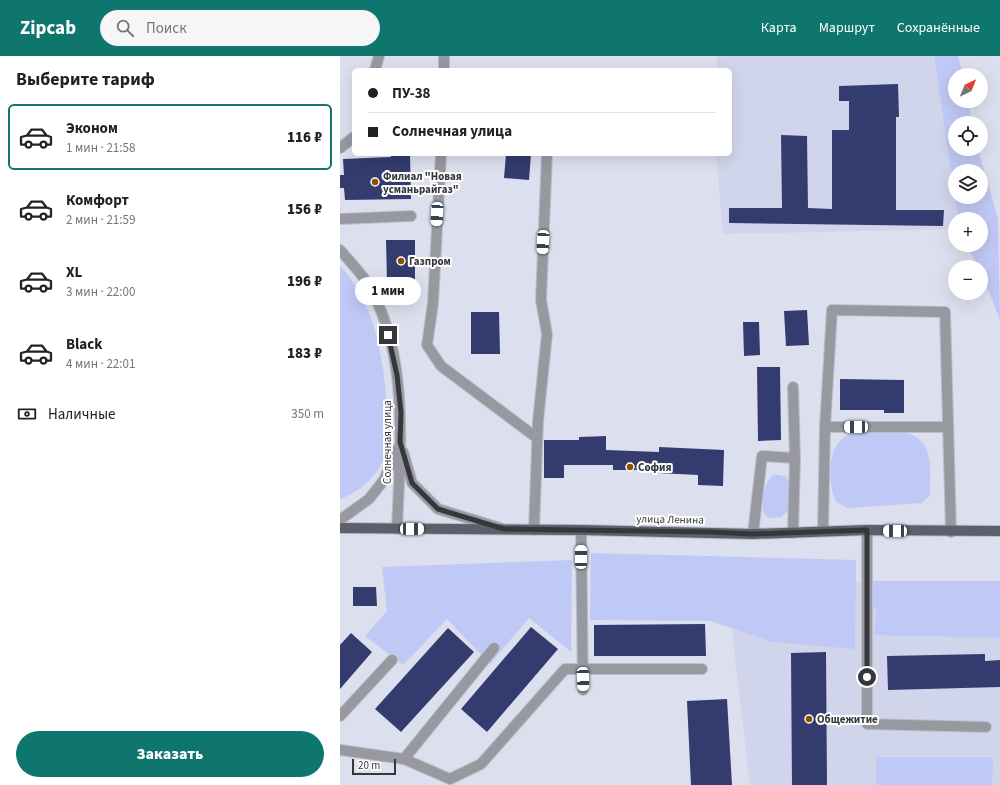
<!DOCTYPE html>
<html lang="ru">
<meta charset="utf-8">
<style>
body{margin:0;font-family:"Source Sans 3",sans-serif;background:#f6f6f6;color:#222;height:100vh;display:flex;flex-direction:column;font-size:15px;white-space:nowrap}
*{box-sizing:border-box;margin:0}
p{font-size:13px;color:#767676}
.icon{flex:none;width:22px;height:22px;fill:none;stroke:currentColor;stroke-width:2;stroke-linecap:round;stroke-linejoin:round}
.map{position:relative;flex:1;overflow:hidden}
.panel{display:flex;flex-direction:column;background:#fff;width:340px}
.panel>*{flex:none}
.banner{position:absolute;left:12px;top:12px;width:380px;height:88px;border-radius:6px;box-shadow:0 4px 16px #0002;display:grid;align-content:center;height:88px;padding:0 16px;background:#fff}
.needle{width:26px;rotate:43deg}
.tools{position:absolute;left:608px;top:12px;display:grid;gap:8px}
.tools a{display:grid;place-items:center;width:40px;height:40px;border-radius:50%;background:#fff;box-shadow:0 4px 16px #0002;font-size:20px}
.scale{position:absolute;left:12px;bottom:10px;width:44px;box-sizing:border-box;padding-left:4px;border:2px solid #36373d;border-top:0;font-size:11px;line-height:14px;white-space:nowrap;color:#36373d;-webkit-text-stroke:3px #fff;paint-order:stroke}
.end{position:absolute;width:18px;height:18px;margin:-9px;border:5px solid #36373d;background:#fff;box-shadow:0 0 0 2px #fff}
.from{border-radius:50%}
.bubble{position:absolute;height:28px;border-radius:14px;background:#fff;box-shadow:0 4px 16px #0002;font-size:13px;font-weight:800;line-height:28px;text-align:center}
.car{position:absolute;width:12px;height:24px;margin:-12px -6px;border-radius:5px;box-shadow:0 0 3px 1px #0007;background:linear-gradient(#fff 24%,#345 0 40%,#fff 0 76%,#345 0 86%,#fff 0)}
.banner b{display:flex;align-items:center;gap:14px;height:38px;font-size:15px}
.banner b+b{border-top:1px solid #e0e0e0}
.banner i{width:10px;height:10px;background:#222}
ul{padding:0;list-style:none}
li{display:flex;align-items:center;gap:12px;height:66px;margin:0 8px 6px;padding:0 8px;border:2px solid transparent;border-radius:6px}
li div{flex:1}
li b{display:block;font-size:15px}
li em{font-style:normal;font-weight:800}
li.active{border-color:#0f766e}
li>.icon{width:36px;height:36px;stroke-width:1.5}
h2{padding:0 16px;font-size:18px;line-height:48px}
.pay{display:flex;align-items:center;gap:10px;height:44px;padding:0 16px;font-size:15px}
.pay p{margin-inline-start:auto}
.primary-button{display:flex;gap:8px;margin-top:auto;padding:8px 16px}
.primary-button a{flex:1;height:46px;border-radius:24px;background:#0f766e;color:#fff;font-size:16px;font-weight:800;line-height:46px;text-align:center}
header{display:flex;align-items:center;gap:24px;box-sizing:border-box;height:56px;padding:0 20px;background:#0f766e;color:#fff}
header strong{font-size:19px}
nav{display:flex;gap:22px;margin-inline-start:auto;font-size:14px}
.search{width:280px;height:36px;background:#f6f6f6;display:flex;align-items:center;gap:10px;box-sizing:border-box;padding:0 14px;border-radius:22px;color:#767676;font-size:15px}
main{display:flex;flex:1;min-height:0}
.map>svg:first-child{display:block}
.built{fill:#d0d5eb}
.green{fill:#c0c9f5;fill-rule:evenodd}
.building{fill:#343b6e}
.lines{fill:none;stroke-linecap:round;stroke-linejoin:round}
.minor-casing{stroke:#bbbdca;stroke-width:12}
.major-casing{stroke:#bbbdca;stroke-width:12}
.minor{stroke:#9899a0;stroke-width:10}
.major{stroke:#5d606a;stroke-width:10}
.route{stroke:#36373d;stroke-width:5}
.poi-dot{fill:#895203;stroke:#fff;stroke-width:1.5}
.labels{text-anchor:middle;stroke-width:4;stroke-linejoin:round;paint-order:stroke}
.poi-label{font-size:11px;font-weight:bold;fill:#36373d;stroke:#fff;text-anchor:start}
.street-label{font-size:11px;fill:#36373d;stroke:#fff}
</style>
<header>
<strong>Zipcab</strong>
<div class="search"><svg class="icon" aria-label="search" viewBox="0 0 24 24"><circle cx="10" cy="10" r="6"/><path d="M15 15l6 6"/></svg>Поиск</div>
<nav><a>Карта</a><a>Маршрут</a><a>Сохранённые</a></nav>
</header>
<main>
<section class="panel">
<h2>Выберите тариф</h2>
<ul>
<li class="active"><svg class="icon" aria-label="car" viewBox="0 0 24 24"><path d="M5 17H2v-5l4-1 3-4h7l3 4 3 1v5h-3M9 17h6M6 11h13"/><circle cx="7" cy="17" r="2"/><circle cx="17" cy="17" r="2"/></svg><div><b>Эконом</b><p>1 мин · 21:58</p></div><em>116 ₽</em></li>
<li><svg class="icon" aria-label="car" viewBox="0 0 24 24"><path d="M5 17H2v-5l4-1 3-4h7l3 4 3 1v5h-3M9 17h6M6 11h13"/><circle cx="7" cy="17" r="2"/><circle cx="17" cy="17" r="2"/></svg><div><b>Комфорт</b><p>2 мин · 21:59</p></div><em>156 ₽</em></li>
<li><svg class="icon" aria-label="car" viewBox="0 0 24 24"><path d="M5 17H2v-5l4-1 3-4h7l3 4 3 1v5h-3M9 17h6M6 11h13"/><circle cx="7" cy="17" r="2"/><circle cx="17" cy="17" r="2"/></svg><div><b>XL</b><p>3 мин · 22:00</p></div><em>196 ₽</em></li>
<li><svg class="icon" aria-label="car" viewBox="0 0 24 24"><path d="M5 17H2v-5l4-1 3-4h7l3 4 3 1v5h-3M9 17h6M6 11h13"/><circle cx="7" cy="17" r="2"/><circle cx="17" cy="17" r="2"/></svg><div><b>Black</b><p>4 мин · 22:01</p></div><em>183 ₽</em></li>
</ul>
<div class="pay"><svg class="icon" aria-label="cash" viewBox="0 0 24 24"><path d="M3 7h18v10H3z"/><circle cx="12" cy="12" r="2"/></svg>Наличные<p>350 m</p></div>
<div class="primary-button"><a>Заказать</a></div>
</section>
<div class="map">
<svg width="660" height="729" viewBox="0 0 660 729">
<rect width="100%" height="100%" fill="#dcdfed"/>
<g class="built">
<path d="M 377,0 L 594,0 L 618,163 L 615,163 L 615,173 L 383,178 L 376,98 L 390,98 L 390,14 L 377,14 Z"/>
<path d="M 386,524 L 660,528 L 660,729 L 410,729 Z"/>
</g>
<g class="green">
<path d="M 594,0 L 618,0 L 623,19 L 615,19 L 615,45 L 628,45 L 632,67 L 615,67 L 615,93 L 638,93 L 658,162 L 660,264 L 641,216 L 641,211 L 638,211 L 627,189 L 641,189 L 641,163 L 618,163 ZM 615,115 L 641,115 L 641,141 L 615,141 Z"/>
<path d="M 0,210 C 35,247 43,300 47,349 C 48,364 51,380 47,394 C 40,418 22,435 0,443 Z"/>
<path d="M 549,374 C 556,375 564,375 570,378 C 595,387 590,417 590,439 L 582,447 L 508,452 L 496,446 C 488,428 486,389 508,379 C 521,373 535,374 549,374 Z"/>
<path d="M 434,418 L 445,420 L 450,427 L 449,454 L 441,461 L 428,462 L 423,456 C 422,442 423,428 434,418 Z"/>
<path d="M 251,497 L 516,504 L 515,593 L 432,586 L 371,565 L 250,564 Z"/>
<path d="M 232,504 L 231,596 L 189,562 L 150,608 L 107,563 L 63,609 L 25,580 L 47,555 L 42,511 Z"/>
<path d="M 529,525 L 660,525 L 660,582 L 534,579 L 537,553 L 529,554 Z"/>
<path d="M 536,701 L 653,701 L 652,729 L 536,729 Z"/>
</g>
<g class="building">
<path d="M 558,28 L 559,61 L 556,61 L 556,154 L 604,154 L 603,170 L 389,167 L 389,152 L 442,152 L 441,79 L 467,80 L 468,152 L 492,153 L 492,74 L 509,74 L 509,45 L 499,45 L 499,30 Z"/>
<path d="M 51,98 L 70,98 L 71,143 L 5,144 L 4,132 L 0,132 L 0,119 L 4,119 L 3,103 L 51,101 Z"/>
<path d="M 166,98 L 191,98 L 189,124 L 164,122 Z"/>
<path d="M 46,184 L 75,184 L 75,225 L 47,226 Z"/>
<path d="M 467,254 L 469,289 L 446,290 L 444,255 Z"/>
<path d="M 131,256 L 159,256 L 160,298 L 131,298 Z"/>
<path d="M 403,266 L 419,266 L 420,299 L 404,300 Z"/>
<path d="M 417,311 L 440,311 L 441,384 L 418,385 Z"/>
<path d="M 500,323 L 564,324 L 564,357 L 544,357 L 544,354 L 500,354 Z"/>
<path d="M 266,380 L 266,394 L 319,396 L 319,391 L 384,394 L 383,430 L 358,429 L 358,419 L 318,417 L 318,414 L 273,414 L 273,409 L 224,409 L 224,422 L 204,422 L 204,384 L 239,384 L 239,381 Z"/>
<path d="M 13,531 L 36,531 L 37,550 L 13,550 Z"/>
<path d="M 365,568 L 366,600 L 254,600 L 254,569 Z"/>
<path d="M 191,571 L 218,593 L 147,676 L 121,653 Z"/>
<path d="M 108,572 L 134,596 L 61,676 L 35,653 Z"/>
<path d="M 11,577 L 32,596 L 0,633 L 0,589 Z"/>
<path d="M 486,596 L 487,729 L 452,729 L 451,597 Z"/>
<path d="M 645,598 L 645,605 L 660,604 L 660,631 L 548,634 L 547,600 Z"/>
<path d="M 387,643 L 392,729 L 351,729 L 347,645 Z"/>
</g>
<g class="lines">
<g class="minor-casing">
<g id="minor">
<path d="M 104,0 L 104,14"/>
<path d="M 35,14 L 39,0"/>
<path d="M 0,92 L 14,81"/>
<path d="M 101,98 L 93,247 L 87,289 L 101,310 L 197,382"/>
<path d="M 0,163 L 71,160"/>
<path d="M 0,194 C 8,203 16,212 23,221 C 71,290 60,394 57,473"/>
<path d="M 453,331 L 455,402 L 453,477"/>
<path d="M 485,371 L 608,371"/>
<path d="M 63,396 L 72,427 L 98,453 L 160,472"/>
<path d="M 0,464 L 29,443 L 44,424 L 58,392"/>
<path d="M 194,474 L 198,365 L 207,278 L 201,244 L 207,98"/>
<path d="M 241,474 L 243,634"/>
<path d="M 527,474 L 527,668 L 646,671"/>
<path d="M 483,475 L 485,371 L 492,254 L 605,256 L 611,476"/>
<path d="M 413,478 L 422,400 L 455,402"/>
<path d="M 0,660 L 52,604"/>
<path d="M 0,694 L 64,703 L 110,723"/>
<path d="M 64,703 L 154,592"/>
<path d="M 110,723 L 141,708 L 225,613 L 362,613"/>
</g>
</g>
<g class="major-casing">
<path id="major" d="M 0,472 L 241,474 L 413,478 L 527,474 L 660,475"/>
</g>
<use href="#minor" class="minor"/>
<use href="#major" class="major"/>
</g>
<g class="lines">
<path class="route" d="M 48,279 L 57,319 L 61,357 L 60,386 L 72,427 L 98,453 L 164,473 L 368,476 L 413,478 L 527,474 L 527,621"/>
</g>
<g class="poi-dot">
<circle cx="35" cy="126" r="4"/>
<circle cx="61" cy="205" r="4"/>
<circle cx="290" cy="411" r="4"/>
<circle cx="469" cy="663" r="4"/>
</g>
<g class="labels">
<g class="poi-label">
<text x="43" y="124">Филиал "Новая<tspan x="43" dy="13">усманьрайгаз"</tspan></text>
<text x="69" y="209">Газпром</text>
<text x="298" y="415">София</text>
<text x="477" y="667">Общежитие</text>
</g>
<g class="street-label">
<text transform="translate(47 386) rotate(-90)" y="4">Солнечная улица</text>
<text transform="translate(330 463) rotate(1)" y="4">улица Ленина</text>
</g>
</g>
</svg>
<div class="tools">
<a><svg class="needle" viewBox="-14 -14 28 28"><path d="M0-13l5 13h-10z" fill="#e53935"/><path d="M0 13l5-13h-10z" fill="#767676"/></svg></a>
<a><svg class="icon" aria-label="locate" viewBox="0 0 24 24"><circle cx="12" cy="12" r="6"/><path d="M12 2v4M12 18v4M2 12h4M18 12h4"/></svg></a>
<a><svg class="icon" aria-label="layers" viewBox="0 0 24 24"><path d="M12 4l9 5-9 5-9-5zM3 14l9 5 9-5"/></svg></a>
<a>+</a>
<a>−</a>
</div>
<div class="scale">20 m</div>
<i class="end from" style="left:527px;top:621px"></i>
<i class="end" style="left:48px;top:279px"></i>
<div class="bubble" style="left:15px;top:221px;width:66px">1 мин</div>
<i class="car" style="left:97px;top:158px;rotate:183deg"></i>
<i class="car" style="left:203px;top:186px;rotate:183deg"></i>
<i class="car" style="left:516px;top:371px;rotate:270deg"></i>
<i class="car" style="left:72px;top:473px;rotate:90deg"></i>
<i class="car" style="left:555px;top:475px;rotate:271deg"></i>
<i class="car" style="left:241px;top:501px;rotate:0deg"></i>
<i class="car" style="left:243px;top:623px;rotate:178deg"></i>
<div class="banner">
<b><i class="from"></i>ПУ-38</b>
<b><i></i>Солнечная улица</b>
</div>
</div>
</main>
